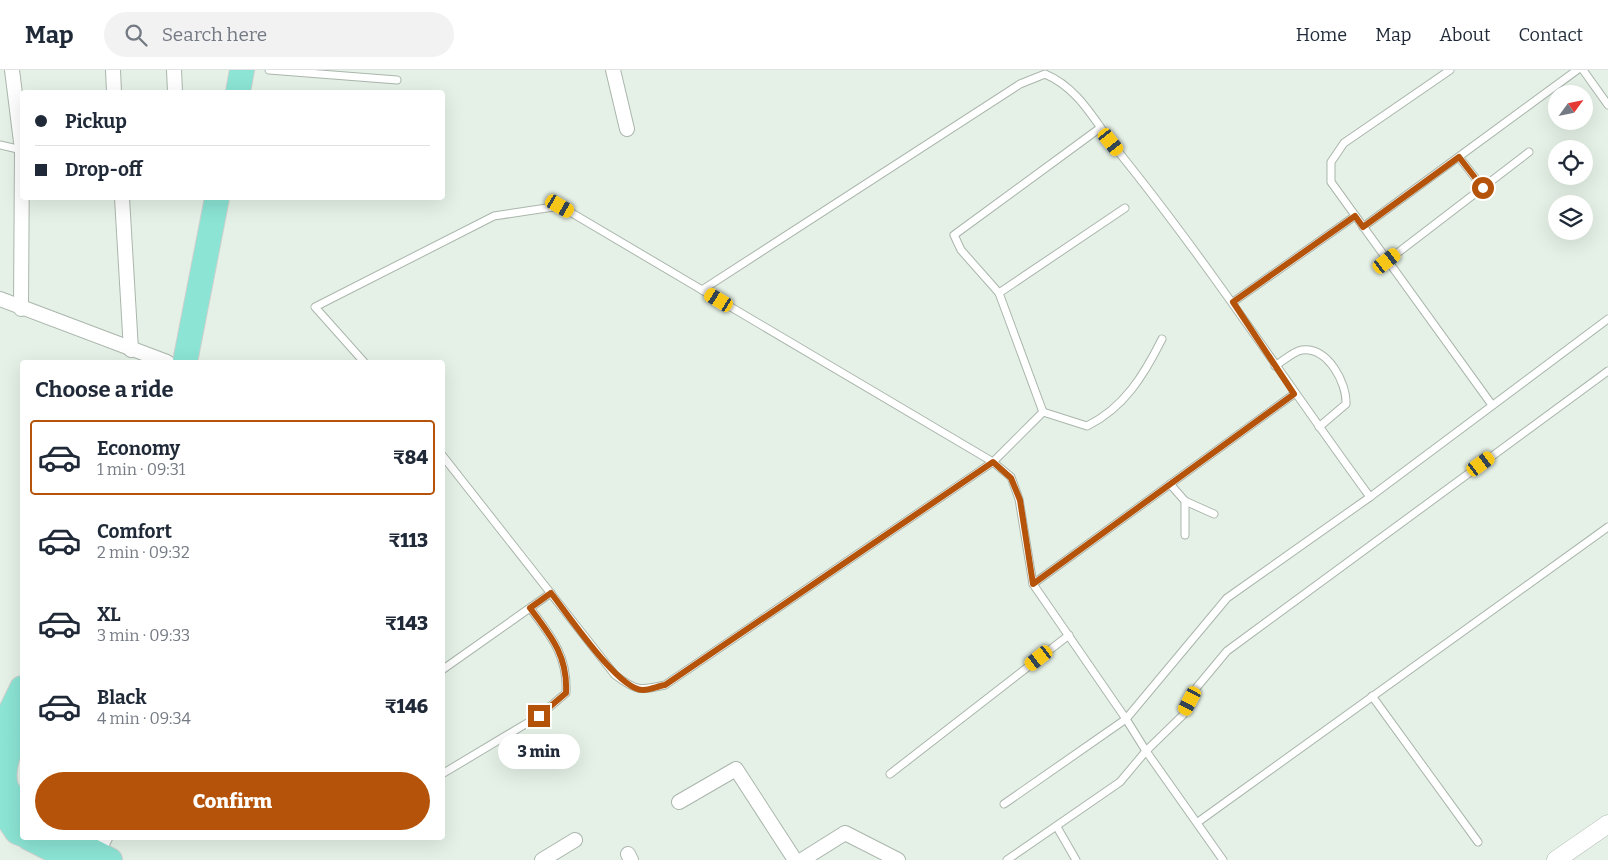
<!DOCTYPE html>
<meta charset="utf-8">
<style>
body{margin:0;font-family:Bitter,serif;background:#f2f2f3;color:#1f2937;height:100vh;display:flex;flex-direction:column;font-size:19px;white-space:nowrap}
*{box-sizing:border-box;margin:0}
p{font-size:16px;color:#747a83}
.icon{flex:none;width:28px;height:28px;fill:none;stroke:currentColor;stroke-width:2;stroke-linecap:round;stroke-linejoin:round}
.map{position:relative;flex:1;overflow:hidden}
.details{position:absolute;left:20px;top:290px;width:425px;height:480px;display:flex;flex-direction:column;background:#fff;border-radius:5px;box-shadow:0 5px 20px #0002}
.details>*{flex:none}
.banner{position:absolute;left:20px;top:20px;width:425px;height:110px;border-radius:5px;box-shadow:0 5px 20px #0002;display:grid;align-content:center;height:110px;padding:0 15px;background:#fff}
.needle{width:32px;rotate:57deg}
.tools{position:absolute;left:1548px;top:15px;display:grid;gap:10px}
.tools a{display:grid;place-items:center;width:45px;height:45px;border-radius:50%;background:#fff;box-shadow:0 5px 20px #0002;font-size:25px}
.end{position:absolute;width:22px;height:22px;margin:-11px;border:6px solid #b45309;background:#fff;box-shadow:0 0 0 2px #fff}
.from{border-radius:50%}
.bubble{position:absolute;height:35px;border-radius:18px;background:#fff;box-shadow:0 5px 20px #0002;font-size:16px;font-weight:800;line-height:35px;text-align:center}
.car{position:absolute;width:15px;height:30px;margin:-15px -8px;border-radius:6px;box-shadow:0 0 4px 1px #0007;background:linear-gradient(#f5c518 24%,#345 0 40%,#f5c518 0 76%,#345 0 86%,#f5c518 0)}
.banner b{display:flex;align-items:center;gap:18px;height:48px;font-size:19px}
.banner b+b{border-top:1px solid #e0e1e3}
.banner i{width:12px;height:12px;background:#1f2937}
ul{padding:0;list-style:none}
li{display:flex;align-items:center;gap:15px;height:75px;margin:0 10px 8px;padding:0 5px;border:2px solid transparent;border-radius:5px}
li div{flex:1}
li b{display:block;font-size:19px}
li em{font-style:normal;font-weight:800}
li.selected{border-color:#b45309}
li>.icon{width:45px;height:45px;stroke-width:1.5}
h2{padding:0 15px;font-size:22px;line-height:60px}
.cta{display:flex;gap:10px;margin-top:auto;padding:10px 15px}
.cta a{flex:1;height:58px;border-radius:30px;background:#b45309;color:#fff;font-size:20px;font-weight:800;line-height:58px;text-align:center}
header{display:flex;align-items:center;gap:30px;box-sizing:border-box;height:70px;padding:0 25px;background:#fff;border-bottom:1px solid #e0e1e3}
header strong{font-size:24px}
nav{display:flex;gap:28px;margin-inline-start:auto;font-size:18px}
.search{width:350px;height:45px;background:#f2f2f3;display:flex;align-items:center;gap:12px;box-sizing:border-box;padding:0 18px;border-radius:28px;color:#747a83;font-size:19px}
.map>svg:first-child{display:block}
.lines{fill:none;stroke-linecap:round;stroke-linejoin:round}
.service-casing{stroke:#aab6ac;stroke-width:9}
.minor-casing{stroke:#aab6ac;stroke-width:16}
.tertiary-casing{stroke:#aab6ac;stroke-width:19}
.trunk-casing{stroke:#cfd0cf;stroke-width:26}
.service{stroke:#fff;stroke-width:7}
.minor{stroke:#fff;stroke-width:14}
.tertiary{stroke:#fff;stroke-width:18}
.trunk{stroke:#8be4d4;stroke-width:24}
.route{stroke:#b45309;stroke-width:6}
</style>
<header>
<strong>Map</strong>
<div class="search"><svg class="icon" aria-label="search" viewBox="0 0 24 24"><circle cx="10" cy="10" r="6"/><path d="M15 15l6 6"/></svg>Search here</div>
<nav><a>Home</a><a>Map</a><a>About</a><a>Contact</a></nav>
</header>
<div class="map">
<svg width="1608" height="790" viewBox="0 0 1608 790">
<rect width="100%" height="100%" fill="#e5f1e7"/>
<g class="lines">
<g class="service-casing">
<g id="service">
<path d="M 269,0 L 397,10"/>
<path d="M 1450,0 L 1344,73 L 1331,92 L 1331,112 L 1492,335"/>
<path d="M 1583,0 L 1608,35"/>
<path d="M 0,75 L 22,80"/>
<path d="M 1459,87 L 1483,118"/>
<path d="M 1363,157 L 1577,0"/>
<path d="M 1387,191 L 1529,82"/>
<path d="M 702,220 L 1020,14 L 1045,4 C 1079,18 1095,52 1117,80 C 1207,191 1285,311 1370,427"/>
<path d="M 999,223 L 961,180 L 954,165 L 1100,58"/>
<path d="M 1233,232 L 1355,146"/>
<path d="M 364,292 L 315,237 L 494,146 L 560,136 L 993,392 L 1011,407 L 1019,429 L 1033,514 L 1126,649 L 1146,681 L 1223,790"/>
<path d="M 1275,296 C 1283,291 1294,281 1302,280 C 1328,277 1347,313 1346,334 L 1319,357"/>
<path d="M 1043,342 L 999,223 L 1125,138"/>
<path d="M 442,385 L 615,605 C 636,621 640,621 665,615 L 993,392 L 1043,342 L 1087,356 C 1124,338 1144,305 1162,269"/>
<path d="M 1170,414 L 1185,431 L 1214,444"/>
<path d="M 1185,465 L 1185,431"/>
<path d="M 1033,514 L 1294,324"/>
<path d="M 442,600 L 551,523"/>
<path d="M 1372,626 L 1478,772"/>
<path d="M 442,704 L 539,646 L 566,623 C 568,586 551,566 530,538"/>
<path d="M 890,704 L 1069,565"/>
<path d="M 1004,734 L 1126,649 L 1227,528 L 1370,427 L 1608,249"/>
<path d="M 1198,752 L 1608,457"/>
<path d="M 1057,757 L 1076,790"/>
<path d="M 1007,790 L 1120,712 L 1146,681 L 1183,645 L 1197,617 L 1227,581 L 1608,301"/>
</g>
</g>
<g class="minor-casing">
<g id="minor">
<path d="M 12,0 L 22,80 L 21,239"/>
<path d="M 113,0 L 114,22"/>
<path d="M 174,0 L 175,22"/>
<path d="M 613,0 L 627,59"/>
<path d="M 122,128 L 131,280"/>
<path d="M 0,229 L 167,292"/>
<path d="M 679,732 L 736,699 L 795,790"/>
<path d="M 97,783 L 105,768"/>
<path d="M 628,784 L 631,790"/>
<path d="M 542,790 L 575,770"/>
<path d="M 802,790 L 845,763 L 898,790"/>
</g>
</g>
<g class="tertiary-casing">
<path id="tertiary" d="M 1556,790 L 1608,754"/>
</g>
<g class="trunk-casing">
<g id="trunk">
<path d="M 238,22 L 242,0"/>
<path d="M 185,292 L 217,128"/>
<path d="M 22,654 C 13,673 0,695 6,717 C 9,724 17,732 22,739"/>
<path d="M 0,663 L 22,618"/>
<path d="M 0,737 L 17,762 L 22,764"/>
<path d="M 29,768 L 72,790"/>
<path d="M 67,768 L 110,790"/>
</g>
</g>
<use href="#service" class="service"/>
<use href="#minor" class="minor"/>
<use href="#tertiary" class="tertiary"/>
<use href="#trunk" class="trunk"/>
</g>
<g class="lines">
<path class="route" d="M 539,646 L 566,623 C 568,586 551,566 530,538 L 551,523 C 567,543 619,621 643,620 C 650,620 658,616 665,615 L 993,392 L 1011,408 L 1020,430 L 1033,514 L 1294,324 L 1233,232 L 1355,146 L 1363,157 L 1459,87 L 1483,118"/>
</g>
</svg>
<div class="tools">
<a><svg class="needle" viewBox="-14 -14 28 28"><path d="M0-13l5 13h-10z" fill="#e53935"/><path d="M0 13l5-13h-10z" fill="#747a83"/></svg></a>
<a><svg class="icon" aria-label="locate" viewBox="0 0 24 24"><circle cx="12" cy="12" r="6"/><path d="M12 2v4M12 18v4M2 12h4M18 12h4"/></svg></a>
<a><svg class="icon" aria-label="layers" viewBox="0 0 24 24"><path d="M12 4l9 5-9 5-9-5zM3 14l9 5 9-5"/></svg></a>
</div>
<i class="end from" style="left:1483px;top:118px"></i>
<i class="end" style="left:539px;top:646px"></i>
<div class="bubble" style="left:498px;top:664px;width:82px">3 min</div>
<i class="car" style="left:1111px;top:72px;rotate:141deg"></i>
<i class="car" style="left:560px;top:136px;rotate:120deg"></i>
<i class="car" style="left:1387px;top:191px;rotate:52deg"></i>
<i class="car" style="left:719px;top:230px;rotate:301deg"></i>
<i class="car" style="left:1481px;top:394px;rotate:54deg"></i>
<i class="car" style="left:1039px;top:588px;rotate:232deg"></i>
<i class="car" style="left:1190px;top:631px;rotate:208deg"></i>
<div class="banner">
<b><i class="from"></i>Pickup</b>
<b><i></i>Drop-off</b>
</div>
<section class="details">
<h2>Choose a ride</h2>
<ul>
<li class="selected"><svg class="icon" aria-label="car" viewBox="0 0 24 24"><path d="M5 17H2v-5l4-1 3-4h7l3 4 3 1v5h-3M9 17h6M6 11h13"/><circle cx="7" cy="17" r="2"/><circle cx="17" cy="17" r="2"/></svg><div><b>Economy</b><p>1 min · 09:31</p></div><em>₹84</em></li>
<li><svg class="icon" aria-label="car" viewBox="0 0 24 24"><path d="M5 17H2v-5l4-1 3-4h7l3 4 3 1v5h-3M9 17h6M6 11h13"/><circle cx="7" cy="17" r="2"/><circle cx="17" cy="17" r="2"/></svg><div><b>Comfort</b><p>2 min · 09:32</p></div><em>₹113</em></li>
<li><svg class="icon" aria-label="car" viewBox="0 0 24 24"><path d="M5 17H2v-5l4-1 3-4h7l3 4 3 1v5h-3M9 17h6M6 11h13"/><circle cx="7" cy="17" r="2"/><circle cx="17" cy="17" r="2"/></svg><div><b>XL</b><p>3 min · 09:33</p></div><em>₹143</em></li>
<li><svg class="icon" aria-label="car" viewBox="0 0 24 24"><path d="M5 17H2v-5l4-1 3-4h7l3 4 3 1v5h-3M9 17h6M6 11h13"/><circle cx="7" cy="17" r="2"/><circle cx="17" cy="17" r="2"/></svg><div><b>Black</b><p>4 min · 09:34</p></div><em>₹146</em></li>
</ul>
<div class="cta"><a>Confirm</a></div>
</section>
</div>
